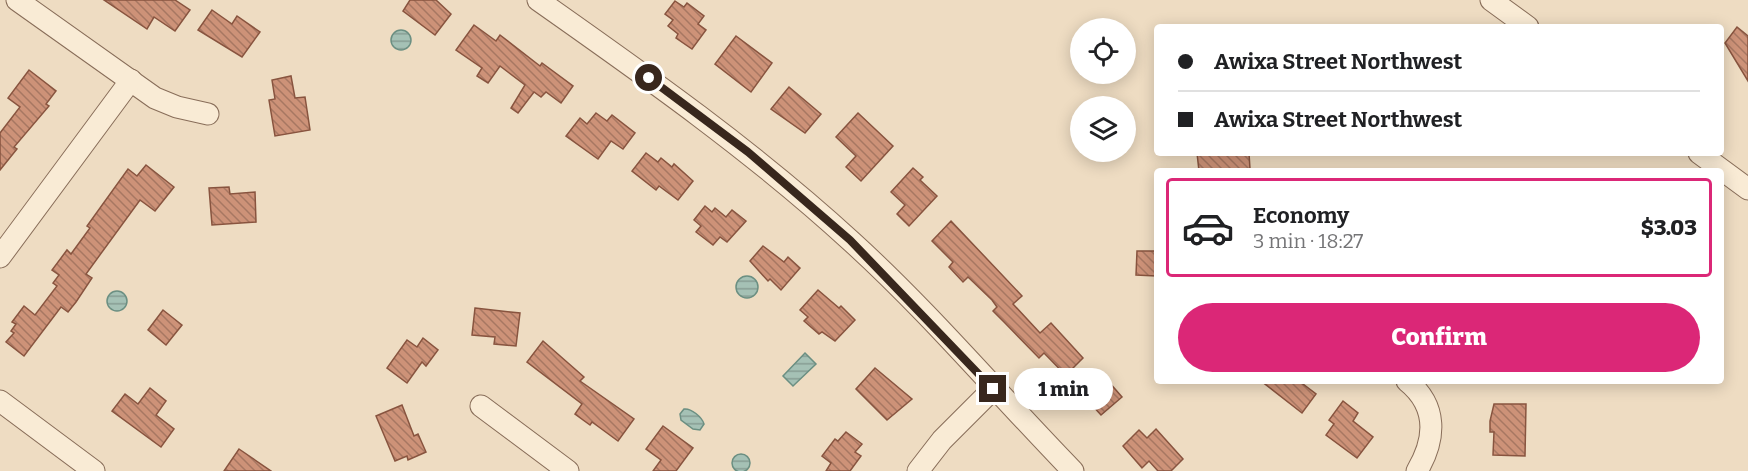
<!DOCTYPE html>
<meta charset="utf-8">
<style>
body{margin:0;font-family:Bitter,serif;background:#f6f6f6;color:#202124;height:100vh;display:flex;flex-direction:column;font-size:22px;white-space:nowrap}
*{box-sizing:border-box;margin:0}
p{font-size:20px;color:#757577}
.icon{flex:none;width:33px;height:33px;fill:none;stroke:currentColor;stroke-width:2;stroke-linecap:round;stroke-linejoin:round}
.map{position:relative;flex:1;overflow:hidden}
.side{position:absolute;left:1154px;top:168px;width:570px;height:216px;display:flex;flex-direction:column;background:#fff;border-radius:6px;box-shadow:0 3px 15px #0003}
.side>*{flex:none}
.hud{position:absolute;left:1154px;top:24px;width:570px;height:132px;border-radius:6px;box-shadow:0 3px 15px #0003;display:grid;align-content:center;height:132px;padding:0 24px;background:#fff}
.tools{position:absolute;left:1070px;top:18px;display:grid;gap:12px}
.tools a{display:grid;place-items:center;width:66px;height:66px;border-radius:50%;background:#fff;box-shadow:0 3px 15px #0003;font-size:30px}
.end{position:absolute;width:27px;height:27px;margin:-14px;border:8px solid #38271d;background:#fff;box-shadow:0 0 0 3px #fff}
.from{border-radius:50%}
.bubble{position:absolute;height:42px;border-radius:21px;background:#fff;box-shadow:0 3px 15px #0003;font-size:20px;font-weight:800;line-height:42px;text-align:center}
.hud b{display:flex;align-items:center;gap:21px;height:57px;font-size:22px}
.hud b+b{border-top:2px solid #e0e0e0}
.hud i{width:15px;height:15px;background:#202124}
ul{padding:10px 0 0;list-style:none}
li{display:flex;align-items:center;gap:18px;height:99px;margin:0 12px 9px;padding:0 12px;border:3px solid transparent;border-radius:6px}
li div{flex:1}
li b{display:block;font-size:22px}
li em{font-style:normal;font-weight:800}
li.current{border-color:#db2777}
li>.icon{width:54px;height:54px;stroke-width:1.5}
.primary-button{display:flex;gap:12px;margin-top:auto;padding:12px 24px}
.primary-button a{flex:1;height:69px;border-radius:36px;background:#db2777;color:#fff;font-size:24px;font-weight:800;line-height:69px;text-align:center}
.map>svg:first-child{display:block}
.water{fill:url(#water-rules);stroke:#6b8f82;stroke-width:1.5}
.building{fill:url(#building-back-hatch);stroke:#88543f;stroke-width:1.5}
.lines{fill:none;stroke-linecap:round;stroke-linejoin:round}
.minor-casing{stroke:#886d59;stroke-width:23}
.minor{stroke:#f9ebd5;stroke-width:21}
.route{stroke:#38271d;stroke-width:8}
</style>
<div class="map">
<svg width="1748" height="471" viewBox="0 0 1748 471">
<defs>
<pattern id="water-rules" width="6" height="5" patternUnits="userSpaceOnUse" patternTransform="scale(1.5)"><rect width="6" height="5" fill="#a5c1b5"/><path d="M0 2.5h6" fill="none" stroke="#879d93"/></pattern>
<pattern id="building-back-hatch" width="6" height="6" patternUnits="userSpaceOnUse" patternTransform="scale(1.5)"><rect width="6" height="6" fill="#cd9278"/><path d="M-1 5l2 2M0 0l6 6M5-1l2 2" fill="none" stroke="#a77762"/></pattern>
</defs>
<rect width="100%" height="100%" fill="#eedcc2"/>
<g class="water">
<circle cx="401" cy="40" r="10"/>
<circle cx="747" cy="287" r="11"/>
<circle cx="117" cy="301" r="10"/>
<path d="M 805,353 L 816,364 L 793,386 L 783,376 Z"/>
<path d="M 684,409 C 691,408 702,417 704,424 L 700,430 L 693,429 L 681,420 L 680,414 Z"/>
<circle cx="741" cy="463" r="9"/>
</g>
<g class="building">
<path d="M 104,0 L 175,0 L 190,10 L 175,31 L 154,17 L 147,29 Z"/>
<path d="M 410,0 L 436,0 L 451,14 L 435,35 L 403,11 Z"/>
<path d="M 675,1 L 684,7 L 687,3 L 704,16 L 698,24 L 706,30 L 692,49 L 676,38 L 678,34 L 668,26 L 673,20 L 665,14 Z"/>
<path d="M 212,10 L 232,24 L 237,16 L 260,32 L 242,57 L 198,30 Z"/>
<path d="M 474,25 L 496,41 L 500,35 L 540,66 L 542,63 L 573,86 L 561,103 L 546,92 L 541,97 L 534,92 L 518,113 L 511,108 L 525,85 L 500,66 L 488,83 L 477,76 L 482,68 L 456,50 Z"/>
<path d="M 1737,27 L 1748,36 L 1748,81 L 1725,43 Z"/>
<path d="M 736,36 L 772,63 L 751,92 L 715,64 Z"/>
<path d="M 29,70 L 56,91 L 46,104 L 49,106 L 14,147 L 17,149 L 0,170 L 0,133 L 20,107 L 8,98 Z"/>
<path d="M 291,76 L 295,98 L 305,97 L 310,130 L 275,136 L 269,100 L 275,99 L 272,80 Z"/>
<path d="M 789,87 L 821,114 L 805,133 L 771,109 Z"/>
<path d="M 596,113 L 607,121 L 612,115 L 635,133 L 623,149 L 611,141 L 598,159 L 566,136 L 580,118 L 587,124 Z"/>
<path d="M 858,113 L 893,146 L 861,181 L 846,167 L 856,156 L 836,137 Z"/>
<path d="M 646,153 L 658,162 L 661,158 L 672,167 L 674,164 L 693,181 L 678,200 L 659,186 L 656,190 L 632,171 Z"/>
<path d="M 1197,153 L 1249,153 L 1250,169 L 1199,171 Z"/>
<path d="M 146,165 L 174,187 L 155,211 L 140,200 L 86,274 L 92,278 L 76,302 L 68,312 L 61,307 L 24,356 L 6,342 L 14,333 L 11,331 L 16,324 L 12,322 L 24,306 L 35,315 L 57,286 L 53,283 L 59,275 L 52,270 L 67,250 L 71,254 L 90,228 L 87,226 L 128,169 L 137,176 Z"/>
<path d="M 913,168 L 923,177 L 920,180 L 937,196 L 909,226 L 897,214 L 905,205 L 891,192 Z"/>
<path d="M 229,187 L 230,194 L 255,192 L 256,222 L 212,225 L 209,188 Z"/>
<path d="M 705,206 L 712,212 L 715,208 L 726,217 L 732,210 L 746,221 L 727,242 L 720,237 L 713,245 L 696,232 L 701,226 L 694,220 Z"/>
<path d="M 951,221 L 1022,296 L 1013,304 L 1040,333 L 1051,323 L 1083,358 L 1072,369 L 1100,385 L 1108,381 L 1122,397 L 1101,415 L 1091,404 L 1086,408 L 1081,402 L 1074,395 L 1080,390 L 1044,353 L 1039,358 L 1004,322 L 993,311 L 997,307 L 992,300 L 968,277 L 963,282 L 949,267 L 953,262 L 932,241 Z"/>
<path d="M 763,246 L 784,262 L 788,257 L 800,268 L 781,290 L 770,279 L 768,281 L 750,261 Z"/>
<path d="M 1137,251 L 1156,251 L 1156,276 L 1136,275 Z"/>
<path d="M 818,290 L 839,308 L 841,306 L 855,320 L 835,341 L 822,332 L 819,334 L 804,321 L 808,317 L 800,310 Z"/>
<path d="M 475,308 L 520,313 L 516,346 L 494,344 L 495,337 L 472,335 Z"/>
<path d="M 163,310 L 182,325 L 166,345 L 148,330 Z"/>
<path d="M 423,338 L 438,350 L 426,366 L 422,362 L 407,383 L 387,368 L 407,340 L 417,347 Z"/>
<path d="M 543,341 L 584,377 L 580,381 L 634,419 L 618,441 L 592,422 L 590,425 L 575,414 L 582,404 L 527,362 Z"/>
<path d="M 875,368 L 912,399 L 887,420 L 856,389 Z"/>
<path d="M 1261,381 L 1299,381 L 1316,394 L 1302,413 Z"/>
<path d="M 150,388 L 166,401 L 156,415 L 174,429 L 161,447 L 112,411 L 125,394 L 138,404 Z"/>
<path d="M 1343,401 L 1358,413 L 1353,421 L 1373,437 L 1357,458 L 1326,435 L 1334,424 L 1329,420 Z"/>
<path d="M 1494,404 L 1526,404 L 1525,456 L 1493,455 L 1494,432 L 1490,432 L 1490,421 Z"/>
<path d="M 402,405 L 414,436 L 418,434 L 426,452 L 408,460 L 407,456 L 395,461 L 376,416 Z"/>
<path d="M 663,426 L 693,448 L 676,471 L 653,471 L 661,460 L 646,449 Z"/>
<path d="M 1156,429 L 1183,459 L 1171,471 L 1158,471 L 1149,461 L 1142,468 L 1123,446 L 1139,430 L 1147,438 Z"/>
<path d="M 846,432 L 862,444 L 855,452 L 861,456 L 850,471 L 826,471 L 831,463 L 822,456 L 835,439 L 838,441 Z"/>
<path d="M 239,449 L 271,471 L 224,471 Z"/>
</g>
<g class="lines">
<g class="minor-casing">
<g id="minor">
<path d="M 17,0 L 155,98 L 177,107 L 208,114"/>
<path d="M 538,0 C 646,76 754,152 852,242 C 930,313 999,395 1073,471"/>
<path d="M 1491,0 L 1528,27"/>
<path d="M 1699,153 L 1748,189"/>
<path d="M 0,257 L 131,80"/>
<path d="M 1407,381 C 1438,406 1436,439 1417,471"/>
<path d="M 0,401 L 94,471"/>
<path d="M 481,406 L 568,471"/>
<path d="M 918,471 L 942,440 L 993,389"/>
</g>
</g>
<use href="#minor" class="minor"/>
</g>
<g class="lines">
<path class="route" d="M 649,78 L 748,152 L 850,240 L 993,389"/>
</g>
</svg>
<div class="tools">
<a><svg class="icon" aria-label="locate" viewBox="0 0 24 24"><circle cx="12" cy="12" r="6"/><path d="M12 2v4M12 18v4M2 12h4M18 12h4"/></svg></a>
<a><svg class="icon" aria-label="layers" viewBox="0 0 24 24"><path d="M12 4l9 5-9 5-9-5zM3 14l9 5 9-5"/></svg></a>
</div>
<i class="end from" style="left:649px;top:78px"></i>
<i class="end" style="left:993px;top:389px"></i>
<div class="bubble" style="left:1014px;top:368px;width:99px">1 min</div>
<div class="hud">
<b><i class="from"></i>Awixa Street Northwest</b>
<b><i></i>Awixa Street Northwest</b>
</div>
<section class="side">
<ul>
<li class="current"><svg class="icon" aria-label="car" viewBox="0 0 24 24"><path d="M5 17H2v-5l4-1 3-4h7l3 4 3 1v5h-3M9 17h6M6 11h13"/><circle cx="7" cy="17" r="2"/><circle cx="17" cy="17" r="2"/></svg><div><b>Economy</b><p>3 min · 18:27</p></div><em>$3.03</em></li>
</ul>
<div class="primary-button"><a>Confirm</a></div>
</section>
</div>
